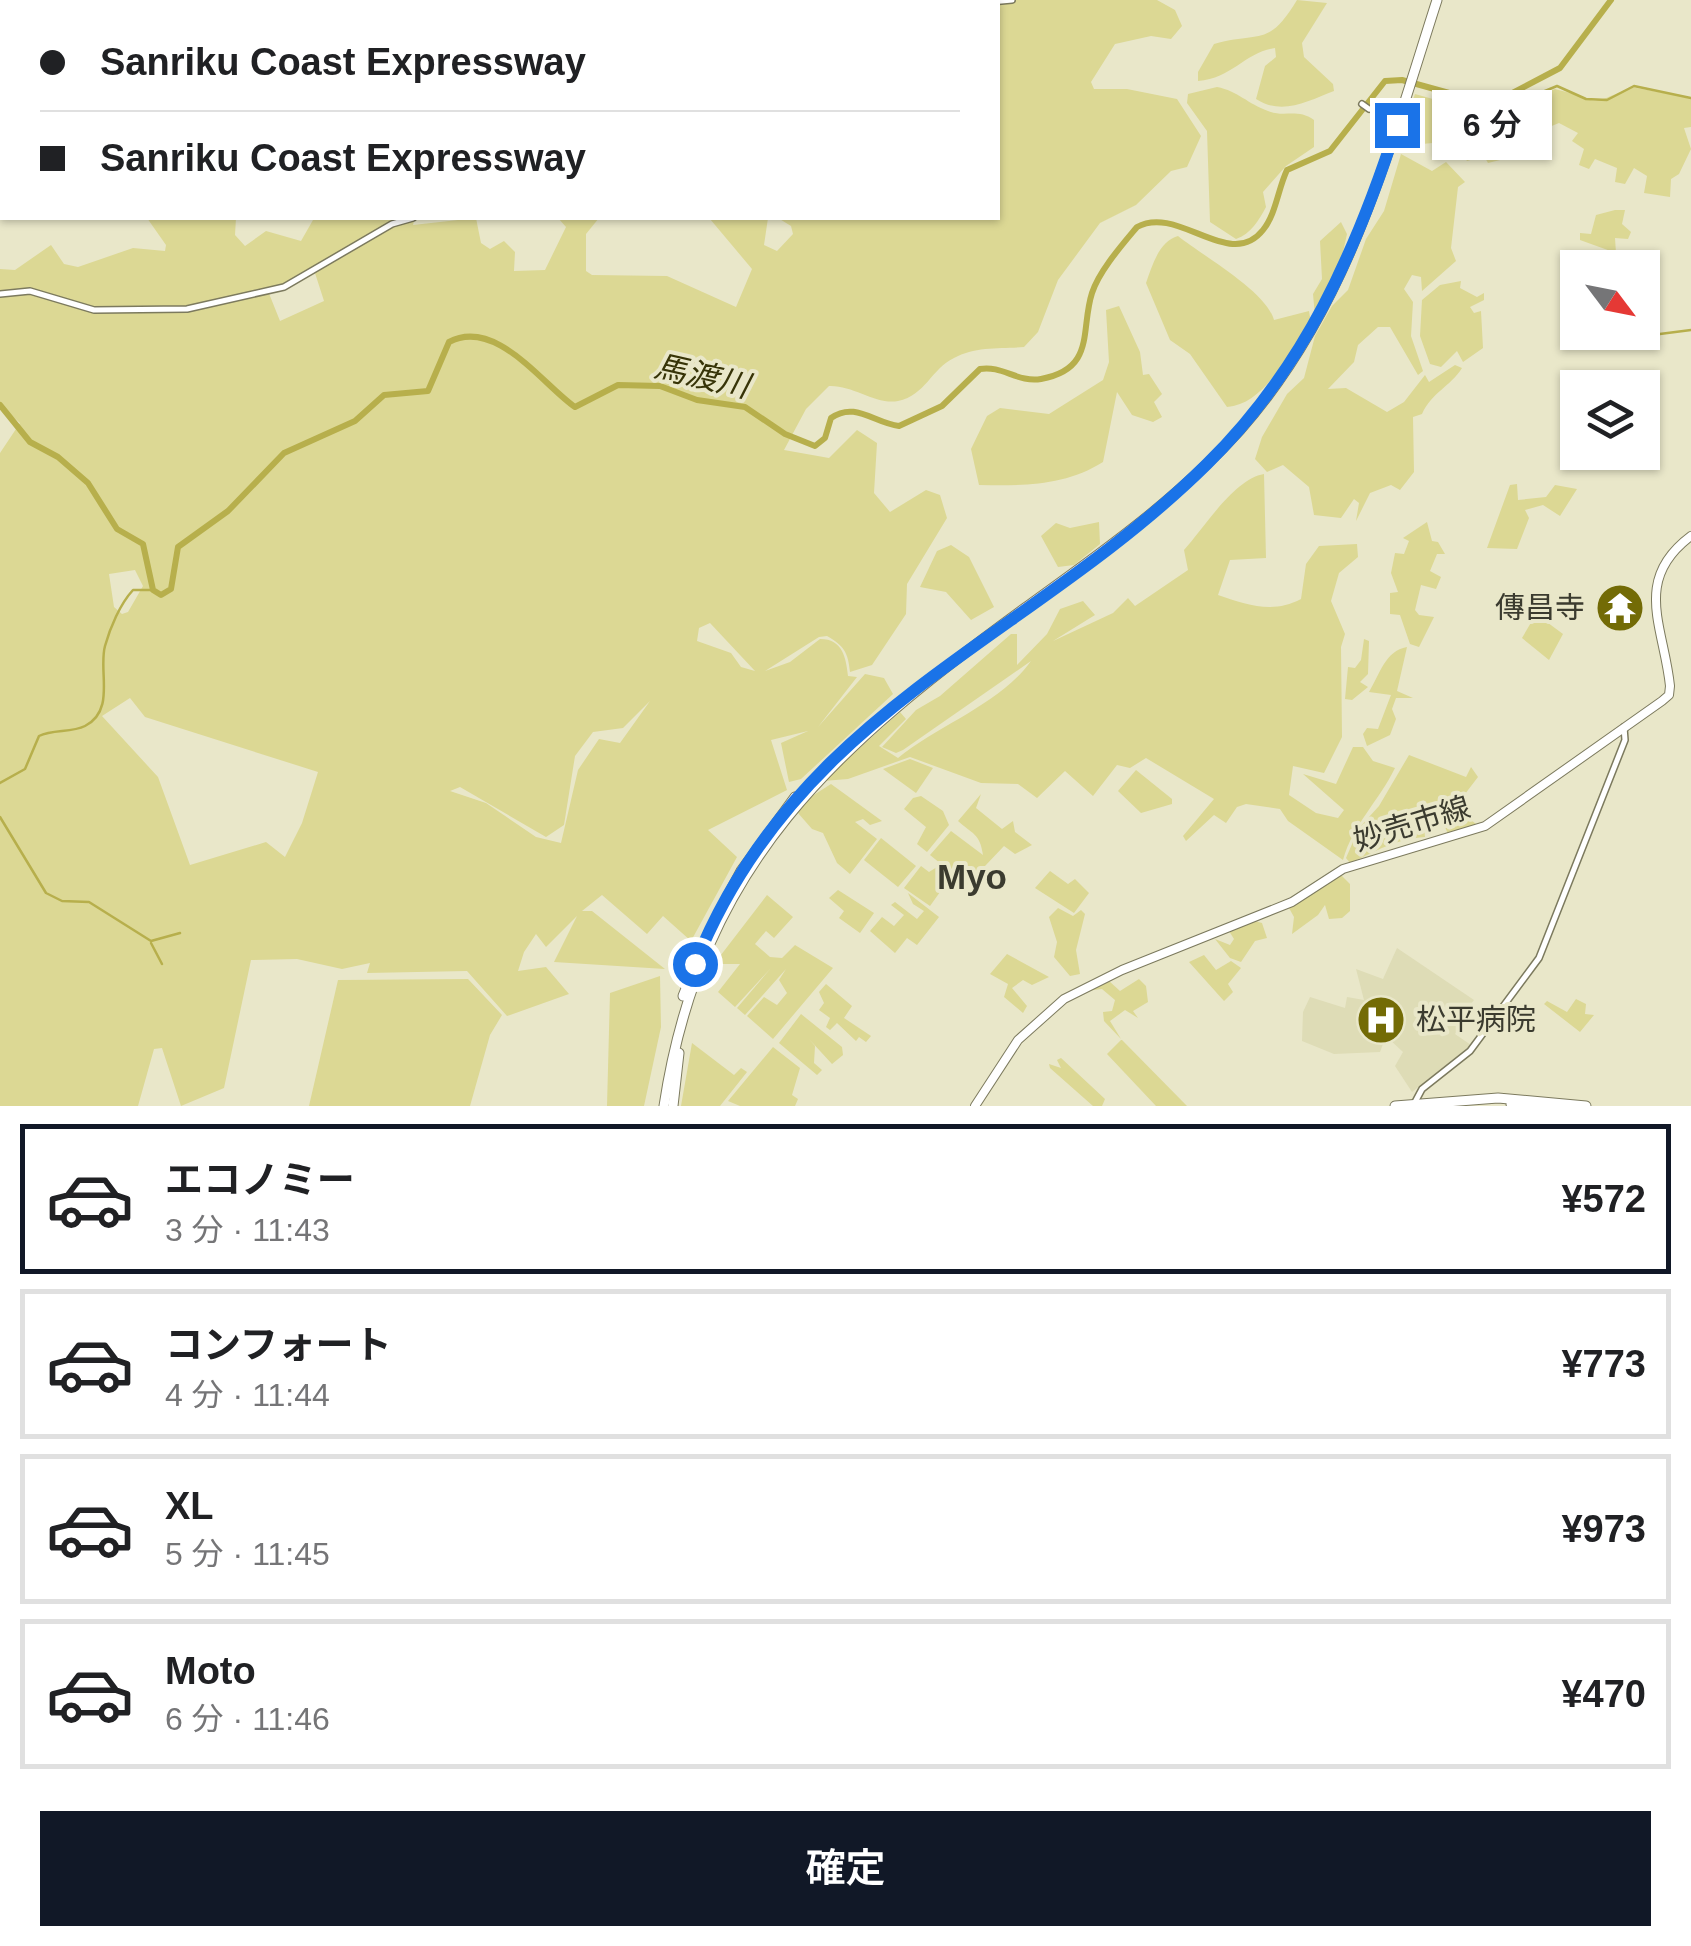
<!DOCTYPE html>
<html lang="ja">
<meta charset="utf-8">
<style>
body{margin:0;font-family:Helvetica,"Noto Sans JP",sans-serif;background:#f6f6f6;color:#202124;height:100vh;display:flex;flex-direction:column;font-size:38px;white-space:nowrap}
*{box-sizing:border-box;margin:0}
p{font-size:32px;color:#757577}
.icon{flex:none;width:55px;height:55px;fill:none;stroke:currentColor;stroke-width:2;stroke-linecap:round;stroke-linejoin:round}
.map{position:relative;height:1106px;overflow:hidden}
.side{display:flex;flex-direction:column;background:#fff;flex:1}
.side>*{flex:none}
.hud{position:absolute;left:0px;top:0px;width:1000px;height:220px;box-shadow:0 2px 8px #0004;display:grid;align-content:center;height:220px;padding:0 40px;background:#fff}
.needle{width:65px;rotate:122deg}
.fabs{position:absolute;left:1560px;top:250px;display:grid;gap:20px}
.fabs a{display:grid;place-items:center;width:100px;height:100px;border-radius:0px;background:#fff;box-shadow:0 2px 8px #0004;font-size:50px}
.end{position:absolute;width:45px;height:45px;margin:-22px;border:12px solid #1a73e8;background:#fff;box-shadow:0 0 0 5px #fff}
.from{border-radius:50%}
.bubble{position:absolute;height:70px;border-radius:0px;background:#fff;box-shadow:0 2px 8px #0004;font-size:32px;font-weight:600;line-height:70px;text-align:center}
.hud b{display:flex;align-items:center;gap:35px;height:95px;font-size:38px}
.hud b+b{border-top:2px solid #e0e0e0}
.hud i{width:25px;height:25px;background:#202124}
ul{padding:18px 0 0;list-style:none}
li{display:flex;align-items:center;gap:30px;height:150px;margin:0 20px 15px;padding:0 20px;border:5px solid #e0e0e0;border-radius:0px}
li div{flex:1}
li b{display:block;font-size:38px}
li em{font-style:normal;font-weight:600}
li.active{border-color:#111827}
li>.icon{width:90px;height:90px;stroke-width:1.5}
.action{display:flex;gap:20px;margin-top:auto;padding:20px 40px}
.action a{flex:1;height:115px;border-radius:0px;background:#111827;color:#fff;font-size:40px;font-weight:600;line-height:115px;text-align:center}
.map>svg:first-child{display:block}
.built{fill:#dedcb6}
.green{fill:#dcd894;fill-rule:evenodd}
.lines{fill:none;stroke-linecap:round;stroke-linejoin:round}
.stream{stroke:#b7af4c;stroke-width:2.5}
.river{stroke:#b7af4c;stroke-width:6}
.minor-tunnel{stroke:#c6c5aa;stroke-width:5;stroke-dasharray:5 2.5;stroke-linecap:butt}
.minor-casing{stroke:#7c7a5e;stroke-width:8}
.major-casing{stroke:#7c7a5e;stroke-width:10}
.highway-casing{stroke:#7c7a5e;stroke-width:11}
.minor{stroke:#fff;stroke-width:5}
.major{stroke:#fff;stroke-width:8}
.highway{stroke:#fff;stroke-width:9}
.route{stroke:#1a73e8;stroke-width:12}
.labels{text-anchor:middle;stroke-width:8;stroke-linejoin:round;paint-order:stroke}
.poi-label{font-size:30px;fill:#3b3b2f;stroke:#e9e7c9;text-anchor:end}
.street-label{font-size:30px;fill:#3b3b2f;stroke:#e9e7c9}
.water-label{font-size:32px;font-style:italic;fill:#373408;stroke:#e9e7c9}
.quarter-label{font-size:35px;font-weight:bold;fill:#3b3b2f;stroke:#e9e7c9}
</style>
<div class="map">
<svg width="1691" height="1106" viewBox="0 0 1691 1106">
<rect width="100%" height="100%" fill="#e9e7c9"/>
<path class="built" d="M 1397,948 L 1474,1000 L 1456,1023 L 1460,1026 L 1455,1034 L 1471,1045 L 1412,1092 L 1395,1066 L 1403,1052 L 1386,1036 L 1380,1052 L 1334,1054 L 1302,1041 L 1303,1012 L 1310,997 L 1345,1008 L 1347,997 L 1364,1000 L 1356,969 L 1383,979 Z"/>
<g class="green">
<path d="M 526,0 L 1157,0 L 1175,10 L 1182,26 L 1171,39 L 1151,36 L 1115,44 L 1091,82 L 1094,89 L 1127,89 L 1177,99 L 1201,136 L 1187,167 L 1171,171 L 1136,205 L 1100,223 L 1058,280 L 1038,332 L 1024,347 C 1001,349 975,346 954,358 C 931,369 926,395 898,401 C 876,405 853,385 829,386 L 806,409 L 784,450 L 829,458 L 857,430 L 877,443 L 874,493 L 890,512 L 926,490 L 940,495 L 947,518 L 907,584 L 906,614 L 872,665 L 850,672 C 848,652 844,646 827,636 L 819,637 L 765,671 L 790,662 L 820,639 C 843,639 846,658 848,676 L 857,677 L 818,727 L 865,674 L 884,678 L 893,694 L 801,779 L 789,782 L 781,743 L 808,731 L 771,740 L 787,790 L 708,830 L 737,857 L 691,941 L 663,916 L 647,934 L 602,895 L 582,911 L 592,911 L 665,969 L 554,962 L 577,916 L 546,947 L 536,934 L 524,952 L 518,971 L 546,967 L 569,994 L 507,1016 L 467,971 L 367,973 L 370,963 L 342,969 L 297,959 L 251,960 L 224,1088 L 181,1106 L 162,1048 L 154,1049 L 138,1106 L 0,1106 L 0,453 L 20,423 L 0,405 L 0,269 L 15,270 L 51,245 L 64,264 L 78,267 L 133,248 L 165,251 L 166,245 L 147,218 L 236,218 L 235,235 L 245,246 L 266,231 L 301,241 L 313,220 L 322,218 L 415,218 L 413,225 L 476,218 L 481,243 L 490,249 L 504,241 L 515,252 L 514,271 L 545,270 L 566,227 L 558,218 L 599,218 L 586,234 L 586,271 L 592,275 L 667,276 L 736,307 L 752,269 L 710,219 L 768,218 L 764,245 L 777,251 L 793,234 L 791,226 L 778,218 L 998,218 L 998,2 ZM 315,273 L 324,301 L 280,321 L 268,291 ZM 135,570 L 143,586 L 128,612 L 122,614 L 114,607 L 109,574 ZM 710,623 L 755,671 L 741,667 L 731,653 L 697,641 L 699,628 ZM 130,698 L 145,717 L 318,772 L 302,823 L 285,857 L 266,842 L 190,865 L 158,777 L 102,716 ZM 650,701 L 620,743 L 599,739 L 578,770 L 561,843 L 536,837 L 486,803 L 450,791 L 460,787 L 546,837 L 564,825 L 575,756 L 593,732 L 623,728 Z"/>
<path d="M 1297,0 L 1327,3 L 1302,43 L 1304,57 L 1333,84 L 1334,91 C 1308,101 1282,116 1256,99 L 1265,66 L 1276,57 L 1275,48 C 1245,52 1233,78 1198,81 L 1198,72 L 1214,44 C 1261,31 1268,48 1297,0 Z"/>
<path d="M 1217,87 C 1238,91 1248,104 1268,111 C 1284,118 1297,108 1314,120 L 1314,147 L 1286,166 L 1263,192 L 1266,207 C 1259,220 1251,234 1236,239 L 1210,222 L 1207,131 L 1187,103 L 1188,94 Z"/>
<path d="M 1631,87 L 1691,98 L 1691,127 L 1684,128 L 1691,149 L 1679,174 L 1671,179 L 1670,197 L 1644,193 L 1647,176 L 1634,168 L 1625,184 L 1615,182 L 1617,168 L 1595,159 L 1589,169 L 1579,165 L 1584,149 L 1572,141 L 1578,133 L 1559,123 L 1512,142 L 1505,138 L 1498,152 L 1500,160 L 1488,163 L 1484,156 L 1467,161 L 1454,141 L 1422,144 L 1424,132 L 1409,125 L 1401,133 L 1415,94 L 1479,112 L 1509,107 L 1555,89 C 1601,100 1584,109 1631,87 Z"/>
<path d="M 1401,154 L 1432,171 L 1446,162 L 1465,182 L 1458,187 L 1451,248 L 1456,261 L 1422,291 L 1421,277 L 1412,275 L 1404,289 L 1413,302 L 1411,336 L 1423,371 L 1418,375 L 1390,327 L 1378,327 L 1358,345 L 1354,362 L 1328,389 L 1346,388 L 1387,412 L 1404,402 L 1425,375 L 1429,382 L 1455,365 L 1462,368 C 1450,387 1432,392 1422,414 L 1413,417 L 1414,472 L 1400,490 L 1391,485 L 1370,493 L 1356,521 L 1359,503 L 1354,499 L 1341,518 L 1314,515 L 1309,487 L 1283,465 L 1267,472 L 1255,459 L 1262,437 L 1287,394 L 1304,378 L 1315,336 L 1332,306 L 1348,290 L 1366,239 L 1384,211 Z"/>
<path d="M 1615,210 L 1625,210 L 1622,224 L 1631,232 L 1628,239 L 1615,238 L 1616,253 L 1580,240 L 1580,233 L 1591,234 L 1596,215 Z"/>
<path d="M 1341,222 L 1347,234 L 1339,270 L 1315,316 L 1313,294 L 1322,279 L 1320,241 Z"/>
<path d="M 1178,236 C 1203,256 1266,291 1274,320 L 1309,311 L 1311,323 C 1288,352 1266,404 1227,407 L 1190,354 L 1170,340 L 1146,283 C 1152,266 1159,241 1178,236 Z"/>
<path d="M 1461,281 L 1460,288 L 1477,297 L 1484,293 L 1484,300 L 1470,307 L 1474,313 L 1481,311 L 1483,348 L 1463,362 L 1457,351 L 1441,367 L 1430,364 L 1420,336 L 1422,300 L 1440,285 Z"/>
<path d="M 1119,306 L 1140,352 L 1143,375 L 1149,374 L 1162,394 L 1154,402 L 1162,417 L 1153,422 L 1132,415 L 1117,392 L 1103,462 C 1065,486 1022,486 979,485 L 971,449 L 987,416 L 1000,408 L 1049,414 L 1103,380 L 1109,362 L 1106,310 Z"/>
<path d="M 1264,474 L 1266,558 L 1230,560 L 1218,595 C 1247,605 1273,614 1301,599 L 1306,564 L 1319,546 L 1357,544 L 1358,557 L 1339,573 L 1331,601 L 1345,634 L 1341,647 L 1342,737 L 1324,773 L 1293,766 L 1289,795 L 1316,813 L 1338,818 L 1344,810 L 1303,774 L 1336,784 L 1353,747 L 1363,747 L 1373,761 L 1395,768 C 1379,801 1353,824 1343,860 L 1288,821 L 1280,809 L 1246,804 L 1237,807 L 1226,823 L 1214,815 L 1186,841 L 1183,836 L 1214,799 L 1146,758 L 1130,768 L 1117,765 L 1093,796 L 1065,771 L 1037,798 L 1018,784 L 981,783 L 910,757 L 848,779 L 823,781 L 848,753 L 853,754 L 900,712 L 906,719 L 879,746 L 898,758 C 940,724 1000,704 1031,661 L 903,750 L 896,753 L 882,747 L 916,710 L 940,696 L 1011,634 L 1017,634 L 1017,665 L 1047,634 L 1060,609 L 1083,601 L 1095,615 L 1053,641 L 1113,613 L 1128,598 L 1135,606 L 1188,570 L 1184,550 C 1204,528 1234,479 1264,474 Z"/>
<path d="M 1517,484 L 1518,500 L 1546,497 L 1555,485 L 1577,489 L 1560,516 L 1543,505 L 1525,510 L 1529,518 L 1517,549 L 1487,548 L 1510,485 Z"/>
<path d="M 1099,522 L 1100,544 L 1074,565 L 1058,567 L 1041,536 L 1056,523 L 1070,528 Z"/>
<path d="M 1427,522 L 1432,541 L 1438,542 L 1445,554 L 1437,554 L 1430,571 L 1441,577 L 1436,589 L 1421,585 L 1415,610 L 1419,615 L 1434,617 L 1419,647 L 1410,644 L 1400,615 L 1390,614 L 1390,593 L 1398,592 L 1391,573 L 1395,553 L 1404,554 L 1409,541 L 1403,538 Z"/>
<path d="M 951,545 L 969,557 L 994,607 L 971,620 L 946,592 L 920,587 L 937,551 Z"/>
<path d="M 1536,614 L 1563,634 L 1549,660 L 1522,638 Z"/>
<path d="M 1364,639 L 1369,641 L 1368,674 L 1360,682 L 1368,687 L 1352,700 L 1345,699 L 1348,667 L 1355,668 L 1361,660 Z"/>
<path d="M 1407,647 L 1397,691 L 1413,698 L 1396,698 L 1392,709 L 1396,719 L 1390,735 L 1367,746 L 1363,734 L 1367,728 L 1378,729 L 1391,695 L 1369,692 C 1380,674 1385,651 1407,647 Z"/>
<path d="M 1409,755 L 1466,777 L 1471,767 L 1478,777 L 1455,807 L 1476,824 L 1449,836 L 1440,816 L 1422,809 L 1425,837 C 1395,839 1377,851 1350,863 L 1346,858 L 1359,828 L 1379,806 Z"/>
<path d="M 910,759 L 933,768 L 916,793 L 883,769 Z"/>
<path d="M 1136,770 L 1172,799 L 1172,804 L 1141,813 L 1118,791 Z"/>
<path d="M 831,784 L 882,821 L 870,825 L 863,819 L 855,822 L 877,839 L 850,874 L 837,863 L 823,833 L 812,829 L 798,813 L 809,798 Z"/>
<path d="M 981,794 L 976,808 L 1002,829 L 1013,821 L 1015,832 L 1032,845 L 1015,854 L 1004,846 L 967,885 L 930,855 L 951,831 L 983,855 C 980,833 972,834 958,821 Z"/>
<path d="M 921,796 L 943,811 L 949,825 L 927,852 L 917,844 L 926,827 L 904,809 L 913,798 Z"/>
<path d="M 881,838 L 916,866 L 898,887 L 864,860 Z"/>
<path d="M 921,866 L 929,872 L 937,867 L 950,878 L 930,906 L 904,888 Z"/>
<path d="M 1050,871 L 1068,884 L 1075,879 L 1089,893 L 1074,913 L 1035,888 Z"/>
<path d="M 1341,875 L 1350,884 L 1350,911 L 1342,918 L 1329,919 L 1325,905 L 1318,915 L 1292,934 L 1294,917 L 1289,908 Z"/>
<path d="M 838,890 L 874,913 L 860,933 L 839,918 L 844,911 L 829,898 Z"/>
<path d="M 908,893 L 939,917 L 917,945 L 907,938 L 895,953 L 870,931 L 882,917 L 894,926 L 904,915 L 891,905 L 895,902 L 917,919 L 924,911 L 913,904 Z"/>
<path d="M 767,895 L 793,917 L 774,938 L 766,931 L 755,944 L 770,957 L 782,958 L 795,945 L 833,968 L 773,1039 L 747,1016 L 764,997 L 777,1005 L 787,993 L 779,980 L 786,969 L 745,1015 L 737,1008 L 771,968 L 735,1007 L 718,992 L 740,964 L 714,964 Z"/>
<path d="M 1058,908 L 1073,916 L 1081,910 L 1085,914 L 1076,950 L 1080,974 L 1070,976 L 1054,957 L 1057,942 L 1049,917 Z"/>
<path d="M 1255,921 L 1262,923 L 1267,938 L 1255,941 L 1241,962 L 1230,958 L 1215,939 L 1230,945 L 1234,939 L 1229,931 Z"/>
<path d="M 1007,954 L 1049,977 L 1032,985 L 1023,980 L 1012,988 L 1027,1006 L 1023,1013 L 1004,997 L 1008,984 L 990,974 Z"/>
<path d="M 1204,955 L 1216,970 L 1231,961 L 1241,968 L 1228,984 L 1233,992 L 1224,1001 L 1189,962 Z"/>
<path d="M 660,976 L 661,1027 L 644,1106 L 607,1106 L 610,993 Z"/>
<path d="M 468,979 L 502,1015 L 490,1035 L 470,1106 L 309,1106 L 338,980 Z"/>
<path d="M 1139,979 L 1146,986 L 1148,1002 L 1133,1011 L 1138,1018 L 1125,1010 L 1110,1021 L 1121,1039 L 1104,1021 L 1103,1012 L 1112,1011 L 1115,1000 L 1102,989 L 1086,991 L 1109,981 L 1120,991 Z"/>
<path d="M 826,984 L 852,1006 L 844,1018 L 871,1036 L 866,1042 L 859,1037 L 856,1041 L 837,1023 L 830,1030 L 826,1027 L 830,1018 L 819,1010 L 824,1003 L 819,992 Z"/>
<path d="M 1576,999 L 1586,1004 L 1585,1014 L 1594,1015 L 1580,1032 L 1544,1004 L 1547,1001 L 1567,1012 Z"/>
<path d="M 801,1014 L 842,1047 L 843,1055 L 832,1064 L 809,1039 L 815,1046 L 814,1063 L 822,1070 L 817,1075 L 779,1043 Z"/>
<path d="M 1121,1040 L 1122,1040 L 1187,1106 L 1156,1106 L 1107,1054 Z"/>
<path d="M 692,1043 L 734,1075 L 741,1068 L 747,1072 L 720,1106 L 681,1106 Z"/>
<path d="M 773,1047 L 800,1068 L 792,1095 L 798,1099 L 795,1106 L 740,1106 L 728,1101 Z"/>
<path d="M 1061,1058 L 1105,1099 L 1102,1106 L 1093,1106 L 1050,1068 L 1049,1064 L 1061,1068 L 1057,1060 Z"/>
</g>
<g class="lines">
<g class="stream">
<path d="M 285,2 L 286,0"/>
<path d="M 1506,107 L 1557,86 L 1586,99 L 1607,100 L 1634,86 L 1691,98"/>
<path d="M 1637,342 L 1652,335 L 1691,330"/>
<path d="M 0,783 L 25,769 L 39,736 C 53,729 71,733 85,726 C 116,710 98,671 105,646 C 110,628 120,604 133,590 L 153,590"/>
<path d="M 0,817 L 46,893 L 62,901 L 89,902 L 151,941 L 180,933"/>
<path d="M 151,943 L 162,964"/>
</g>
<path class="river" d="M 0,405 L 30,442 L 58,457 L 88,483 L 117,529 L 143,544 L 153,590 L 161,595 L 171,589 L 178,547 L 228,511 L 284,453 L 355,421 L 384,395 L 428,391 L 449,342 C 496,317 543,385 575,407 L 618,385 L 660,386 L 697,400 L 745,407 L 785,434 L 815,446 L 825,438 L 831,418 C 855,401 874,423 899,426 L 942,406 L 980,369 C 1002,365 1018,383 1041,379 C 1096,369 1080,330 1092,293 C 1099,271 1122,245 1137,227 C 1178,204 1230,272 1263,230 C 1276,214 1278,189 1287,170 L 1330,151 L 1385,81 L 1402,80 L 1478,101 L 1503,98 L 1560,68 L 1611,0"/>
<path class="minor-tunnel" d="M 1387,132 L 1398,139"/>
<g class="minor-casing">
<g id="minor">
<path d="M 991,2 L 1012,0"/>
<path d="M 1362,104 L 1369,109"/>
<path d="M 0,294 L 30,291 L 94,310 L 187,309 L 284,287 L 392,224 L 413,218"/>
<path d="M 1414,1104 L 1422,1089 L 1470,1051 L 1539,958 L 1625,740 L 1624,727"/>
</g>
</g>
<g class="major-casing">
<g id="major">
<path d="M 299,2 L 301,0"/>
<path d="M 0,72 L 2,73"/>
<path d="M 975,1106 L 1018,1040 L 1064,999 L 1122,970 L 1292,902 L 1343,869 L 1485,826 L 1662,701 L 1669,695 L 1670,686 C 1664,627 1632,580 1691,536"/>
</g>
</g>
<g class="highway-casing">
<g id="highway">
<path d="M 716,918 L 741,871 L 795,797"/>
<path d="M 683,996 L 709,932"/>
<path d="M 1511,1104 L 1539,1106"/>
<path d="M 664,1106 C 701,862 836,746 1025,608 C 1100,554 1178,499 1240,430 C 1349,307 1388,152 1437,0"/>
<path d="M 673,1106 L 679,1053"/>
<path d="M 1395,1106 L 1498,1098 L 1586,1106"/>
</g>
</g>
<use href="#minor" class="minor"/>
<use href="#major" class="major"/>
<use href="#highway" class="highway"/>
</g>
<g class="lines">
<path class="route" d="M 695,964 C 797,708 1027,642 1207,464 C 1304,369 1356,252 1397,125"/>
</g>
<defs>
<g id="temple-disc" transform="scale(2.5)"><circle r="9.5" fill="#736b06" stroke="#e9e7c9"/><path d="M0-6L5-2H3V0L6.5 2.5H4V6H1.5V3h-3V6H-4V2.5H-6.5L-3 0V-2H-5Z" fill="#fff"/></g>
<g id="hospital-disc" transform="scale(2.5)"><circle r="9.5" fill="#736b06" stroke="#e9e7c9"/><path d="M-5-5h3v3.5h4V-5h3V5h-3V1.5h-4V5h-3Z" fill="#fff"/></g>
</defs>
<g fill-rule="evenodd">
<use href="#temple-disc" x="1620" y="608"/>
<use href="#hospital-disc" x="1381" y="1020"/>
</g>
<g class="labels">
<g class="poi-label">
<text x="1585" y="618">傳昌寺</text>
<text x="1416" y="1030" text-anchor="start">松平病院</text>
</g>
<g class="street-label">
<text transform="translate(1412 824) rotate(-17)" y="10">妙売市線</text>
</g>
<g class="water-label">
<text transform="translate(702 376) rotate(13)" y="11">馬渡川</text>
</g>
<g class="quarter-label">
<text x="972" y="889">Myo</text>
</g>
</g>
</svg>
<div class="fabs">
<a><svg class="needle" viewBox="-14 -14 28 28"><path d="M0-13l5 13h-10z" fill="#e53935"/><path d="M0 13l5-13h-10z" fill="#757577"/></svg></a>
<a><svg class="icon" aria-label="layers" viewBox="0 0 24 24"><path d="M12 4l9 5-9 5-9-5zM3 14l9 5 9-5"/></svg></a>
</div>
<i class="end from" style="left:695px;top:964px"></i>
<i class="end" style="left:1397px;top:125px"></i>
<div class="bubble" style="left:1432px;top:90px;width:120px">6 分</div>
<div class="hud">
<b><i class="from"></i>Sanriku Coast Expressway</b>
<b><i></i>Sanriku Coast Expressway</b>
</div>
</div>
<section class="side">
<ul>
<li class="active"><svg class="icon" aria-label="car" viewBox="0 0 24 24"><path d="M5 17H2v-5l4-1 3-4h7l3 4 3 1v5h-3M9 17h6M6 11h13"/><circle cx="7" cy="17" r="2"/><circle cx="17" cy="17" r="2"/></svg><div><b>エコノミー</b><p>3 分 · 11:43</p></div><em>¥572</em></li>
<li><svg class="icon" aria-label="car" viewBox="0 0 24 24"><path d="M5 17H2v-5l4-1 3-4h7l3 4 3 1v5h-3M9 17h6M6 11h13"/><circle cx="7" cy="17" r="2"/><circle cx="17" cy="17" r="2"/></svg><div><b>コンフォート</b><p>4 分 · 11:44</p></div><em>¥773</em></li>
<li><svg class="icon" aria-label="car" viewBox="0 0 24 24"><path d="M5 17H2v-5l4-1 3-4h7l3 4 3 1v5h-3M9 17h6M6 11h13"/><circle cx="7" cy="17" r="2"/><circle cx="17" cy="17" r="2"/></svg><div><b>XL</b><p>5 分 · 11:45</p></div><em>¥973</em></li>
<li><svg class="icon" aria-label="car" viewBox="0 0 24 24"><path d="M5 17H2v-5l4-1 3-4h7l3 4 3 1v5h-3M9 17h6M6 11h13"/><circle cx="7" cy="17" r="2"/><circle cx="17" cy="17" r="2"/></svg><div><b>Moto</b><p>6 分 · 11:46</p></div><em>¥470</em></li>
</ul>
<div class="action"><a>確定</a></div>
</section>
